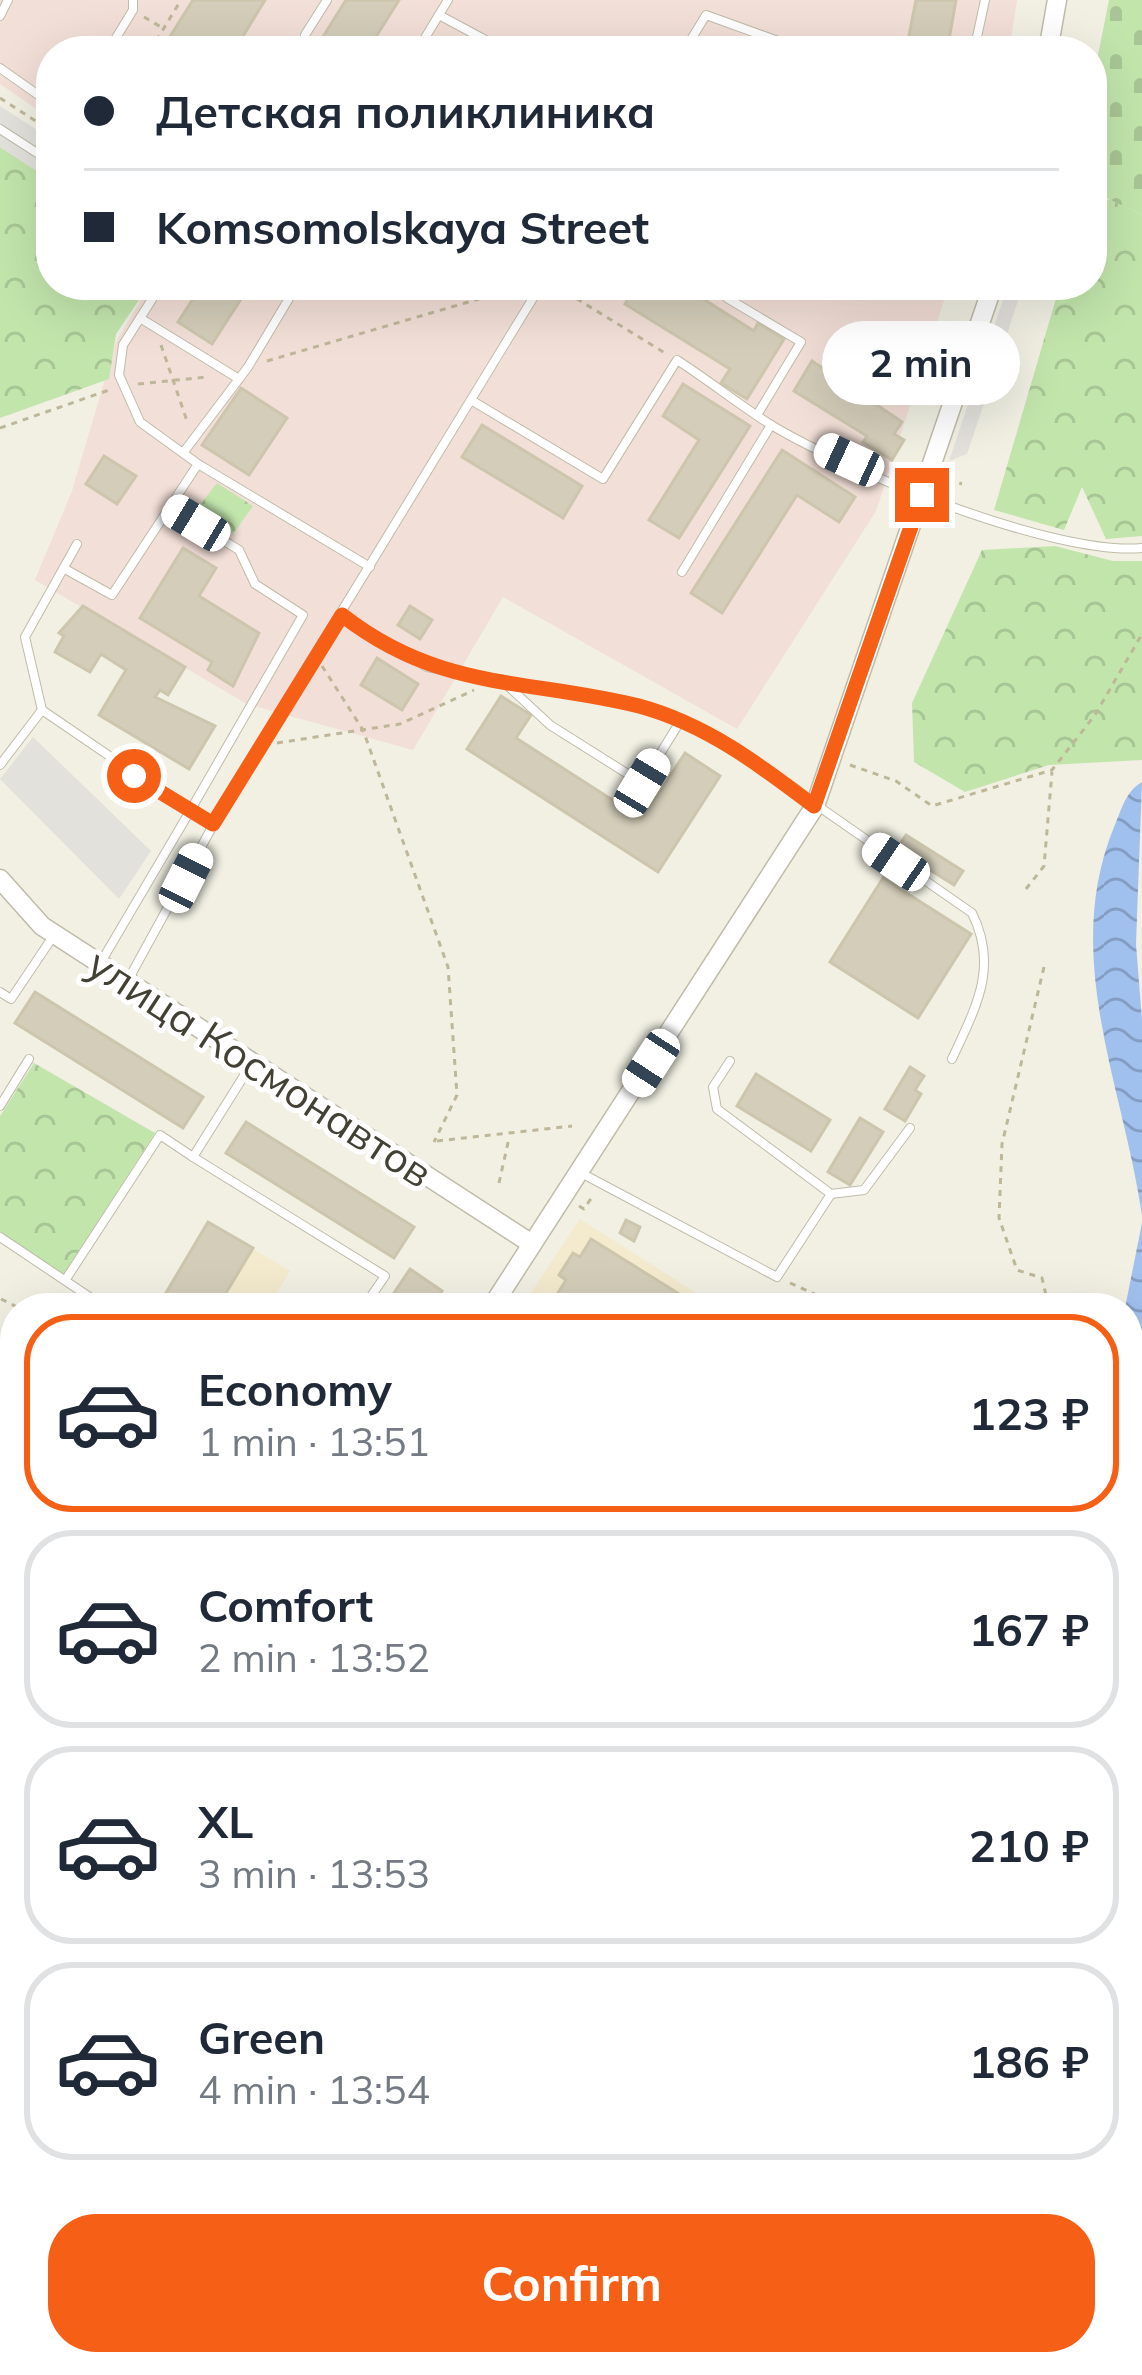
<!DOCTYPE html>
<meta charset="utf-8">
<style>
body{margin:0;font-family:Mulish,sans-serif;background:#f2f2f3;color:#1f2937;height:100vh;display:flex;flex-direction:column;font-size:45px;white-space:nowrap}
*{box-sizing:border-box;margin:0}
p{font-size:39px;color:#747a83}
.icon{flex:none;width:66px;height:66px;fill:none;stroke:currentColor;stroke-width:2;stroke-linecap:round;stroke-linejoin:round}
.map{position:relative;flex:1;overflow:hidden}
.side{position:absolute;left:0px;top:1293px;width:1143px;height:1083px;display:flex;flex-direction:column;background:#fff;border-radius:48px 48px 0 0;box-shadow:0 12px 48px #0002}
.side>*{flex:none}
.banner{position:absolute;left:36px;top:36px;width:1071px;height:264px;border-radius:48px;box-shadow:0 12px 48px #0002;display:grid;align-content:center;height:264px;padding:0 48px;background:#fff}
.end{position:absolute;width:54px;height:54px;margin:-27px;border:15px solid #f55f16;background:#fff;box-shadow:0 0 0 6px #fff}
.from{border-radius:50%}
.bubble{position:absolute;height:84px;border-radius:42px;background:#fff;box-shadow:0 12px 48px #0002;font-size:39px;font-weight:700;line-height:84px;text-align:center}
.car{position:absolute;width:36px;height:72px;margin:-36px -18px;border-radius:15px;box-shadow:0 0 9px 3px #0007;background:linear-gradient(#fff 24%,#345 0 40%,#fff 0 76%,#345 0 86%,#fff 0)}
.banner b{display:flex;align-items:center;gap:42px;height:114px;font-size:45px}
.banner b+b{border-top:3px solid #e0e1e3}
.banner i{width:30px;height:30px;background:#1f2937}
ul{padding:21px 0 0;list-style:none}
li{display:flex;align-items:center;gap:36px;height:198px;margin:0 24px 18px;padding:0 24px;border:6px solid #e0e1e3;border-radius:48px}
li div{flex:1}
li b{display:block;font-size:45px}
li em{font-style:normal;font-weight:700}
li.active{border-color:#f55f16}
li>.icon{width:108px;height:108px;stroke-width:1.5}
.action{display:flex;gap:24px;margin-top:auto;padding:24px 48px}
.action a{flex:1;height:138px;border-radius:48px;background:#f55f16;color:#fff;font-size:48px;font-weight:700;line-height:138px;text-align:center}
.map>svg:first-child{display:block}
.residential{fill:#e5e3d2}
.commercial{fill:#f4eace}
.medical{fill:#f2dfd7}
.green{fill:#c2e5ac}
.forest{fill:url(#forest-crowns)}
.cemetery{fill:url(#cemetery-stones)}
.parking{fill:#e2e1dc}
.water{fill:url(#water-waves)}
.building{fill:#d3cdb9;stroke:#cdc6ad;stroke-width:3}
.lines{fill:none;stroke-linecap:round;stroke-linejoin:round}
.service-casing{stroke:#bfbca9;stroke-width:10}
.tertiary-casing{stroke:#bfbca9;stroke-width:21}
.path{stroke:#beb798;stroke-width:3;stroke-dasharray:6 6;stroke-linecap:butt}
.service{stroke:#fff;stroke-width:8}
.tertiary{stroke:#fff;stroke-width:18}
.route{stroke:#f55f16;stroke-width:15}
.labels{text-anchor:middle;stroke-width:10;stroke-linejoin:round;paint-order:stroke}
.street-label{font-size:42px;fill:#434034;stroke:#fff}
</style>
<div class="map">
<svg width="1142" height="2375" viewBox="0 0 1142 2375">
<defs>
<pattern id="forest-crowns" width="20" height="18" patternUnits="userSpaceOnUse" patternTransform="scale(3)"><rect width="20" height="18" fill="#c2e5ac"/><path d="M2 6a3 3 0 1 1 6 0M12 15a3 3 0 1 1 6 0" fill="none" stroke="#a8c695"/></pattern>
<pattern id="cemetery-stones" width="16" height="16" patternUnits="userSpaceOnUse" patternTransform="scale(3)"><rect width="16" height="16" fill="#c2e5ac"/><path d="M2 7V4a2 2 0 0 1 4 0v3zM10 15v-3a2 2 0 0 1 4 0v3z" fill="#a8c695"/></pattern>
<pattern id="water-waves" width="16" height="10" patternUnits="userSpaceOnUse" patternTransform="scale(3)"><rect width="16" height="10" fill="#a0c0ee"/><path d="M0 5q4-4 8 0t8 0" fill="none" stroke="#849dc2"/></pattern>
</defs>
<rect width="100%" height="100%" fill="#f1f0e3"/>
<g class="residential">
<path d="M 1128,2008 L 1142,2016 L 1142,2322 L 1128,2352 Z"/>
<path d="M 756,2361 L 1124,2361 L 1118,2375 L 746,2375 Z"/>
</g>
<g class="commercial">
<path d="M 580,1219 L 720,1308 L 521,1308 Z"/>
<path d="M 208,1222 L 290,1271 L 268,1308 L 144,1308 L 148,1302 L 157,1307 Z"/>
</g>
<g class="medical">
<path d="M 0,0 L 1017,0 L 1009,51 L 51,51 L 51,119 L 0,84 Z"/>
<path d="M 150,285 L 949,285 L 876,511 L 737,729 L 503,597 L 413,750 L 247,704 L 35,580 L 72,491 L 116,342 Z"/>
</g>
<g class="green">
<path d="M 0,1668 L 15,1676 L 15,1740 L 0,1732 Z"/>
<path d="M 1128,1753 L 1142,1755 L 1142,1876 L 1128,1877 Z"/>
</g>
<g class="forest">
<path d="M 0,147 L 51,180 L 51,285 L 149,285 L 116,334 L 109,379 L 0,418 Z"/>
<path d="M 1109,199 L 1142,215 L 1142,536 L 1106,539 L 1082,487 L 1064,530 L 994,510 L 1060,285 L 1092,285 L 1092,210 Z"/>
<path d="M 217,483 L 253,506 L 233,534 L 196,510 Z"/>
<path d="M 1055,546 L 1113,561 L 1142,561 L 1142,760 L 1049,765 L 965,792 L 914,762 L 912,703 L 982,550 Z"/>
<path d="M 34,1063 L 155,1133 L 64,1274 L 0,1234 L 0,1116 Z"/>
<path d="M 0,1732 L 15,1740 L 15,1795 L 4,1808 Z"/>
<path d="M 0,1824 L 14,1829 C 0,1852 0,1889 15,1911 L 15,1988 L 0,2012 Z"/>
<path d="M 15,2249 L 15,2361 L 263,2361 L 225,2375 L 9,2375 Z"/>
</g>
<path class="cemetery" d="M 1109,0 L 1142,0 L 1142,215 L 1092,191 L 1092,85 Z"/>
<g class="parking">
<path d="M 0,106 L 51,139 L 51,180 L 0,147 Z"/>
<path d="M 1008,285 L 1023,285 L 998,362 L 967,454 L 949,461 Z"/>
<path d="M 33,737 L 151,851 L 119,899 L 0,779 Z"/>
</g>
<g class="water">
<path d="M 1142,782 L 1136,944 L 1142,1020 L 1142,1215 C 1123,1085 1061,957 1114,827 C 1122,809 1125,792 1142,782 Z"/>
<path d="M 1142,1223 L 1142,1522 L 1128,1495 L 1125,1308 Z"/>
<path d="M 310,2361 L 462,2361 L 444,2375 L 261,2375 Z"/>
</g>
<g class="building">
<path d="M 193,0 L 265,0 L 234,51 L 161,51 Z"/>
<path d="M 346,0 L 399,0 L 367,51 L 314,51 Z"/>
<path d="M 916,0 L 956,0 L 947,51 L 906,51 Z"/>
<path d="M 202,285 L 250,285 L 212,344 L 178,322 Z"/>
<path d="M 637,285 L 681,285 L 754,331 L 758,323 L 784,339 L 747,399 L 721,383 L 730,369 L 625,304 Z"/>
<path d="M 812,361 L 902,422 L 894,434 L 904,440 L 892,460 L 863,442 L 867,436 L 794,391 Z"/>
<path d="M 683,384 L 750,426 L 679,538 L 649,520 L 699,440 L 663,416 Z"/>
<path d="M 241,388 L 287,418 L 249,475 L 202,445 Z"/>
<path d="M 482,425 L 582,486 L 563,518 L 462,457 Z"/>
<path d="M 782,450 L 855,497 L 839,522 L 797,495 L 722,613 L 691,593 Z"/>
<path d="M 104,456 L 136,476 L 117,504 L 86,484 Z"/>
<path d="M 183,548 L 216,568 L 199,596 L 259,633 L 233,686 L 208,670 L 212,662 L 140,618 Z"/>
<path d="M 83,606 L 185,667 L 168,695 L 160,690 L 155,697 L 215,726 L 189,769 L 99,715 L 126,670 L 101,654 L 90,672 L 55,652 L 64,636 L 59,633 Z"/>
<path d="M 410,606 L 432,620 L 420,639 L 398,625 Z"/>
<path d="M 377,658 L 418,684 L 402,710 L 361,685 Z"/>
<path d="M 501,696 L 531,715 L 516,738 L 642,819 L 685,753 L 720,776 L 658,872 L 467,749 Z"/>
<path d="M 906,835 L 963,871 L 954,885 L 897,849 Z"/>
<path d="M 883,878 L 971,934 L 918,1018 L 830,962 Z"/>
<path d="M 35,992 L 203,1097 L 183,1128 L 15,1023 Z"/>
<path d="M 910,1067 L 924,1076 L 915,1090 L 921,1094 L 905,1121 L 885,1109 Z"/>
<path d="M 756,1074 L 830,1120 L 811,1151 L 737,1106 Z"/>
<path d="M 860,1118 L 883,1132 L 850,1185 L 828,1172 Z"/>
<path d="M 246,1122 L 414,1227 L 394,1258 L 226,1153 Z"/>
<path d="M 626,1220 L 640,1227 L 634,1241 L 620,1233 Z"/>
<path d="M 208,1222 L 253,1248 L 217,1308 L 144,1308 L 148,1302 L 157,1308 Z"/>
<path d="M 591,1239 L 700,1307 L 564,1308 L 553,1301 L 566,1280 L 559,1275 L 573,1253 L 580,1257 Z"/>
<path d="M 410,1269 L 442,1291 L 430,1308 L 384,1308 Z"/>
<path d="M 15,1325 L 15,1393 L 0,1415 L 0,1347 Z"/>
<path d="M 0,1536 L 15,1545 L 15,1592 L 0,1583 Z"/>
<path d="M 705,2361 L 756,2361 L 746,2375 L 678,2375 L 685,2363 L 698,2371 Z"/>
<path d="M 855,2361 L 906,2361 L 910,2375 L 861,2375 Z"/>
</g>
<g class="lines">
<g class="service-casing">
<g id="service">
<path d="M 439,15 L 506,51"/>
<path d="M 0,16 L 8,0"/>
<path d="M 305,35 L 327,0"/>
<path d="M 108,51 L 133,10 L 133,0"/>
<path d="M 417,51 L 448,0"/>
<path d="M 684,51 L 706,15 L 806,51"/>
<path d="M 974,51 L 985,0"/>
<path d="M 0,68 L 51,104"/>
<path d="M 0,129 L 51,162"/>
<path d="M 161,285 L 123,345 L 119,375 L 140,422 L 198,464 L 370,567"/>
<path d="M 735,285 L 727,298 L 801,342 L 757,415"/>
<path d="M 856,292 L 860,285"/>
<path d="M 140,318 L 239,379"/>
<path d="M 471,400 L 603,479 L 677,360 C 708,380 737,403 768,423 C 846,471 1053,556 1142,548"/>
<path d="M 183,453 L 248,367 L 297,285"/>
<path d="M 169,507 L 239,550 L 255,584 L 303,615 L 190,811 L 213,824"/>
<path d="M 77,544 L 25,637 L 42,710 L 190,811 L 101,962"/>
<path d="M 65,569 L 112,595 L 198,464"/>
<path d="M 682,572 L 771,425"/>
<path d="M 342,615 L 427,667 L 642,707 L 717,736 L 972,913 C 999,967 976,1007 952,1059"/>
<path d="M 508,686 L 550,725 L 642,783 L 681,720"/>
<path d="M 0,765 L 42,710"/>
<path d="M 128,980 L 233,789 L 541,285"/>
<path d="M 0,992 L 11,999 L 54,935"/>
<path d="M 730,1061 L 713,1087 L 717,1109 L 831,1194 L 864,1190 L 910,1128"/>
<path d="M 0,1106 L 29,1059"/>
<path d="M 193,1157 L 385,1276 L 363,1308"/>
<path d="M 583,1174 L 777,1277 L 831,1194"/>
<path d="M 0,1237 L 106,1308"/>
<path d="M 66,1279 L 160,1135 L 193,1157 L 252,1063"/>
<path d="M 0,1480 L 15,1457"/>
<path d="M 0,1512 L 15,1521"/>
<path d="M 0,1819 L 15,1826"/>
<path d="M 0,1973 L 15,1974"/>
<path d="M 1128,2042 L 1142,2049"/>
<path d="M 1128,2220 L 1142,2220"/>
<path d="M 847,2361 L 847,2375"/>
<path d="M 952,2361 L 952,2375"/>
</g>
</g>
<g class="tertiary-casing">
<g id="tertiary">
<path d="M 1048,51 L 1057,0"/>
<path d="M 0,879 L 42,926 L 532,1244"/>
<path d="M 491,1308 L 815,806 L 993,285"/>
<path d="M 0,2078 L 15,2054"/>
</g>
</g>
<g class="path">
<path d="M 144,17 L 161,27"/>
<path d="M 150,51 L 181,0"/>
<path d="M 0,98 L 51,131"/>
<path d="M 556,286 L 665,353"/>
<path d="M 161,345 L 187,421"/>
<path d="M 267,361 L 523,286"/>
<path d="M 138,384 L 207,377"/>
<path d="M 0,428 L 112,389"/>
<path d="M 948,479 L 962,484"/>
<path d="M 322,666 L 363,730 L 448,967 L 457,1095 L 434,1142"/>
<path d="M 277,743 L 400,724 L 474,690"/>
<path d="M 850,765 L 896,781 L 932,806 L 1052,770 L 1095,715 L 1142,634"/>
<path d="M 1026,889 L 1044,866 L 1052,772"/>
<path d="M 1044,967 L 1002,1144 L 999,1218 L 1017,1270 L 1042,1278 L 1049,1308"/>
<path d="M 437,1141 L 572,1126"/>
<path d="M 499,1183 L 509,1138"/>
<path d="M 579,1206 L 584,1209 L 592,1197"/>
<path d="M 790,1283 L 845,1308"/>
<path d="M 1,1299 L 19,1308"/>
<path d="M 1,1497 L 15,1486"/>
<path d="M 1128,1534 L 1142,1550"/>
<path d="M 1128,1617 L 1142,1633"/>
<path d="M 0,1620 L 15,1629"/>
<path d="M 0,1664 L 15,1663"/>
<path d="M 10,1673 L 13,1668"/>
<path d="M 1128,1747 L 1142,1749"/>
<path d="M 11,1841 L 7,1848 L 15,1904"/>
<path d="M 1128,1970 L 1142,1974"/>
<path d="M 0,2140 L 15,2118"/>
<path d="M 1128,2162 L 1142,2162"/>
<path d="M 1128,2184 L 1142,2169"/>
<path d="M 0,2218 L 15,2203"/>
<path d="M 444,2361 L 464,2375"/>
<path d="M 784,2375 L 794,2361"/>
<path d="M 808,2375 L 808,2361"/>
<path d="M 1048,2375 L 1063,2361"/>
</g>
<use href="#service" class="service"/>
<use href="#tertiary" class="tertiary"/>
</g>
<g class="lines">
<path class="route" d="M 134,776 L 213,824 L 342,615 C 441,692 526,678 639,706 C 706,724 760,765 814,806 L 922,495"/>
</g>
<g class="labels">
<g class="street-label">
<text transform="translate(260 1068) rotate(33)" y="15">улица Космонавтов</text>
</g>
</g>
</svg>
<i class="end from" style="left:134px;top:776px"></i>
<i class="end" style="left:922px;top:495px"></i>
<div class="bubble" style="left:822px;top:321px;width:198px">2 min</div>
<i class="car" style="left:849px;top:460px;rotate:295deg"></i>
<i class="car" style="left:196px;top:523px;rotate:301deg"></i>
<i class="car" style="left:642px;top:783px;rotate:31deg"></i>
<i class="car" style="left:896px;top:862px;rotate:304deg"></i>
<i class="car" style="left:186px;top:878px;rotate:27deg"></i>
<i class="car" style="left:651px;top:1063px;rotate:213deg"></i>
<div class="banner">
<b><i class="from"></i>Детская поликлиника</b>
<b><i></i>Komsomolskaya Street</b>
</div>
<section class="side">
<ul>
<li class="active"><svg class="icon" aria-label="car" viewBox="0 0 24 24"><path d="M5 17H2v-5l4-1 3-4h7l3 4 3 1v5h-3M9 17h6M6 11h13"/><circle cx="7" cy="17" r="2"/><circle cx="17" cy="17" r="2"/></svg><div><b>Economy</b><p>1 min · 13:51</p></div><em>123 ₽</em></li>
<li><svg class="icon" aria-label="car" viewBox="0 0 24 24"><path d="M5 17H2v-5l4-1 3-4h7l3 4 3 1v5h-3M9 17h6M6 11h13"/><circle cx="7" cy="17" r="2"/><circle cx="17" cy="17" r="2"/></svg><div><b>Comfort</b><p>2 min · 13:52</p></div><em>167 ₽</em></li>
<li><svg class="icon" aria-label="car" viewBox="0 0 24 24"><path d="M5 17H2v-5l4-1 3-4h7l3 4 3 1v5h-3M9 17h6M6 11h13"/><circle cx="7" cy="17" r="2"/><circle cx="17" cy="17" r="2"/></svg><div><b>XL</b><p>3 min · 13:53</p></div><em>210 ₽</em></li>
<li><svg class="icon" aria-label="car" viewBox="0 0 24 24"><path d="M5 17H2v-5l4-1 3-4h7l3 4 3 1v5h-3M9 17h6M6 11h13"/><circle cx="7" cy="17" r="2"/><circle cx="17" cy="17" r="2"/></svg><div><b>Green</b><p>4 min · 13:54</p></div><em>186 ₽</em></li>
</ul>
<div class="action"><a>Confirm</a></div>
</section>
</div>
